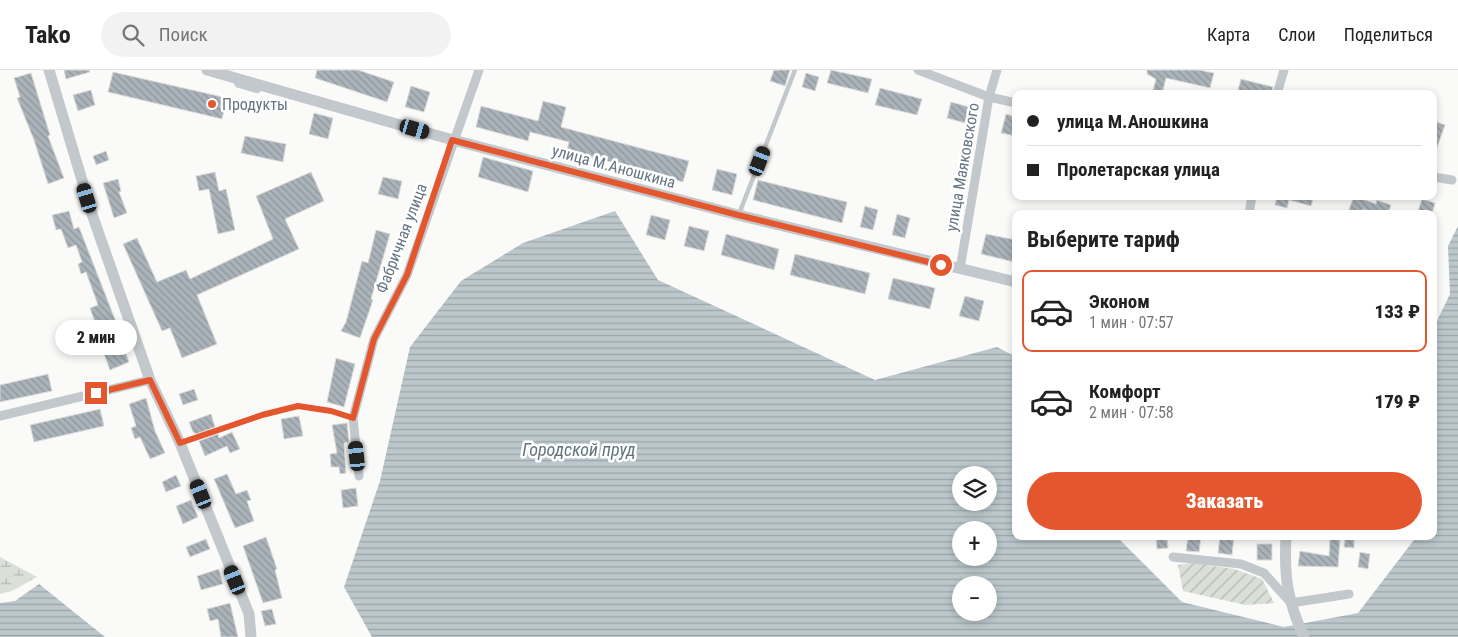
<!DOCTYPE html>
<html lang="ru">
<meta charset="utf-8">
<style>
body{margin:0;font-family:"Roboto Condensed",sans-serif;background:#f2f2f2;color:#222;height:100vh;display:flex;flex-direction:column;font-size:19px;white-space:nowrap}
*{box-sizing:border-box;margin:0}
p{font-size:16px;color:#767676}
.icon{flex:none;width:28px;height:28px;fill:none;stroke:currentColor;stroke-width:2;stroke-linecap:round;stroke-linejoin:round}
.map{position:relative;flex:1;overflow:hidden}
.panel{position:absolute;left:1012px;top:140px;width:425px;height:330px;display:flex;flex-direction:column;background:#fff;border-radius:10px;box-shadow:0 2px 8px #0003}
.panel>*{flex:none}
.top-card{position:absolute;left:1012px;top:20px;width:425px;height:110px;border-radius:10px;box-shadow:0 2px 8px #0003;display:grid;align-content:center;height:110px;padding:0 15px;background:#fff}
.tools{position:absolute;left:952px;top:396px;display:grid;gap:10px}
.tools a{display:grid;place-items:center;width:45px;height:45px;border-radius:50%;background:#fff;box-shadow:0 2px 8px #0003;font-size:25px}
.end{position:absolute;width:22px;height:22px;margin:-11px;border:6px solid #e4572e;background:#fff;box-shadow:0 0 0 2px #fff}
.from{border-radius:50%}
.bubble{position:absolute;height:35px;border-radius:18px;background:#fff;box-shadow:0 2px 8px #0003;font-size:16px;font-weight:800;line-height:35px;text-align:center}
.car{position:absolute;width:15px;height:30px;margin:-15px -8px;border-radius:6px;box-shadow:0 0 4px 1px #0007;background:linear-gradient(#222 24%,#8ab4d8 0 40%,#222 0 76%,#8ab4d8 0 86%,#222 0)}
.top-card b{display:flex;align-items:center;gap:18px;height:48px;font-size:19px}
.top-card b+b{border-top:1px solid #e0e0e0}
.top-card i{width:12px;height:12px;background:#222}
ul{padding:0;list-style:none}
li{display:flex;align-items:center;gap:15px;height:82px;margin:0 10px 8px;padding:0 5px;border:2px solid transparent;border-radius:10px}
li div{flex:1}
li b{display:block;font-size:19px}
li em{font-style:normal;font-weight:800}
li.current{border-color:#e4572e}
li>.icon{width:45px;height:45px;stroke-width:1.5}
h2{padding:0 15px;font-size:22px;line-height:60px}
.button{display:flex;gap:10px;margin-top:auto;padding:10px 15px}
.button a{flex:1;height:58px;border-radius:30px;background:#e4572e;color:#fff;font-size:20px;font-weight:800;line-height:58px;text-align:center}
header{display:flex;align-items:center;gap:30px;box-sizing:border-box;height:70px;padding:0 25px;background:#fff;border-bottom:1px solid #e0e0e0}
header strong{font-size:24px}
nav{display:flex;gap:28px;margin-inline-start:auto;font-size:18px}
.search{width:350px;height:45px;background:#f2f2f2;display:flex;align-items:center;gap:12px;box-sizing:border-box;padding:0 18px;border-radius:28px;color:#767676;font-size:19px}
.map>svg:first-child{display:block}
.wetland{fill:url(#wetland-marsh)}
.garden{fill:url(#garden-furrows)}
.water{fill:url(#water-rules);fill-rule:evenodd}
.building{fill:url(#building-back-hatch);stroke:#dcdcda}
.lines{fill:none;stroke-linecap:round;stroke-linejoin:round}
.service{stroke:#c3c8cc;stroke-width:4.5}
.minor{stroke:#c3c8cc;stroke-width:9}
.tertiary{stroke:#c3c8cc;stroke-width:11}
.route{stroke:#e4572e;stroke-width:6}
.poi-dot{fill:#e4572e;stroke:#fff;stroke-width:2}
.labels{text-anchor:middle;stroke-width:5;stroke-linejoin:round;paint-order:stroke}
.poi-label{font-size:16px;fill:#657683;stroke:#fff;text-anchor:start}
.street-label{font-size:16px;fill:#657683;stroke:#fff}
.water-label{font-size:18px;font-style:italic;fill:#60757c;stroke:#fff}
</style>
<header>
<strong>Tako</strong>
<div class="search"><svg class="icon" aria-label="search" viewBox="0 0 24 24"><circle cx="10" cy="10" r="6"/><path d="M15 15l6 6"/></svg>Поиск</div>
<nav><a>Карта</a><a>Слои</a><a>Поделиться</a></nav>
</header>
<div class="map">
<svg width="1458" height="567" viewBox="0 0 1458 567">
<defs>
<pattern id="wetland-marsh" width="20" height="14" patternUnits="userSpaceOnUse" patternTransform="scale(1.25)"><rect width="20" height="14" fill="#dadfd7"/><path d="M1 5h8M5 5V1M11 12h8M15 12V8" fill="none" stroke="#b4b9b4"/></pattern>
<pattern id="garden-furrows" width="10" height="10" patternUnits="userSpaceOnUse" patternTransform="scale(1.25)"><rect width="10" height="10" fill="#dadfd7"/><path d="M-1 1l2-2M0 10L10 0M9 11l2-2" fill="none" stroke="#b4b9b4"/></pattern>
<pattern id="water-rules" width="6" height="5" patternUnits="userSpaceOnUse" patternTransform="scale(1.25)"><rect width="6" height="5" fill="#bbc7cb"/><path d="M0 2.5h6" fill="none" stroke="#9ca6aa"/></pattern>
<pattern id="building-back-hatch" width="6" height="6" patternUnits="userSpaceOnUse" patternTransform="scale(1.25)"><rect width="6" height="6" fill="#aab3b9"/><path d="M-1 5l2 2M0 0l6 6M5-1l2 2" fill="none" stroke="#8e969c"/></pattern>
</defs>
<rect width="100%" height="100%" fill="#fafaf8"/>
<path class="wetland" d="M 0,487 L 37,507 L 12,521 L 0,524 Z"/>
<path class="garden" d="M 1192,493 L 1234,499 L 1262,509 L 1274,533 L 1245,535 L 1183,521 L 1178,495 Z"/>
<g class="water">
<path d="M 615,141 L 658,210 L 875,310 L 997,277 L 1016,287 L 1016,466 L 1116,466 L 1182,532 L 1284,557 L 1358,543 L 1417,466 L 1434,466 L 1434,257 L 1450,224 L 1448,176 L 1458,156 L 1458,567 L 372,567 L 344,517 L 380,411 L 410,277 L 461,211 L 523,173 ZM 961,405 L 989,405 L 989,432 L 961,432 ZM 961,460 L 989,460 L 989,488 L 961,488 ZM 961,515 L 989,515 L 989,542 L 961,542 Z"/>
<path d="M 39,514 L 105,567 L 0,567 L 0,533 L 15,531 Z"/>
</g>
<g class="building">
<path d="M 64,0 L 89,0 L 90,2 L 66,9 Z"/>
<path d="M 317,0 L 358,0 L 394,12 L 387,32 L 315,8 Z"/>
<path d="M 774,0 L 790,0 L 785,16 L 770,11 Z"/>
<path d="M 831,0 L 872,9 L 868,23 L 827,13 Z"/>
<path d="M 1147,0 L 1199,0 L 1214,3 L 1210,18 L 1166,8 L 1162,24 L 1152,24 L 1156,9 L 1147,4 Z"/>
<path d="M 113,2 L 227,28 L 222,49 L 108,22 Z"/>
<path d="M 31,3 L 50,65 L 48,66 L 64,108 L 48,114 L 34,70 L 17,28 L 20,27 L 14,8 Z"/>
<path d="M 806,3 L 819,7 L 815,21 L 802,17 Z"/>
<path d="M 1241,9 L 1273,17 L 1271,24 L 1237,24 Z"/>
<path d="M 411,16 L 430,22 L 424,42 L 405,37 Z"/>
<path d="M 880,18 L 922,29 L 917,45 L 875,35 Z"/>
<path d="M 91,20 L 95,35 L 78,41 L 73,25 Z"/>
<path d="M 543,31 L 566,37 L 561,57 L 689,91 L 683,112 L 567,80 L 569,72 L 530,62 L 528,71 L 476,57 L 481,36 L 538,51 Z"/>
<path d="M 951,32 L 969,37 L 965,53 L 947,48 Z"/>
<path d="M 314,43 L 333,48 L 328,69 L 309,64 Z"/>
<path d="M 1006,44 L 1016,47 L 1016,66 L 1001,63 Z"/>
<path d="M 1434,51 L 1445,55 L 1435,83 L 1434,83 Z"/>
<path d="M 245,66 L 286,74 L 283,92 L 241,83 Z"/>
<path d="M 106,81 L 109,90 L 96,95 L 93,86 Z"/>
<path d="M 483,87 L 533,101 L 528,122 L 478,107 Z"/>
<path d="M 717,99 L 737,104 L 732,125 L 712,120 Z"/>
<path d="M 215,102 L 219,121 L 226,119 L 235,160 L 218,164 L 209,119 L 199,121 L 196,106 Z"/>
<path d="M 311,102 L 324,131 L 285,149 L 299,179 L 197,225 L 217,274 L 182,288 L 170,258 L 162,261 L 123,174 L 137,168 L 157,212 L 186,200 L 190,209 L 273,169 L 256,126 Z"/>
<path d="M 383,107 L 402,111 L 398,129 L 378,124 Z"/>
<path d="M 118,109 L 121,121 L 119,122 L 127,143 L 114,148 L 103,113 Z"/>
<path d="M 758,110 L 847,132 L 842,153 L 753,130 Z"/>
<path d="M 1277,126 L 1314,126 L 1311,136 L 1289,130 L 1287,138 L 1275,135 Z"/>
<path d="M 1354,126 L 1376,134 L 1377,130 L 1391,135 L 1388,144 L 1376,144 L 1363,139 L 1361,144 L 1348,142 Z"/>
<path d="M 1422,129 L 1435,133 L 1432,144 L 1418,141 Z"/>
<path d="M 865,136 L 878,140 L 873,160 L 860,157 Z"/>
<path d="M 69,141 L 74,159 L 79,157 L 118,257 L 99,264 L 90,238 L 98,235 L 86,202 L 81,204 L 78,194 L 82,192 L 76,175 L 68,178 L 61,159 L 56,160 L 52,145 Z"/>
<path d="M 897,144 L 910,148 L 905,168 L 892,165 Z"/>
<path d="M 651,145 L 670,150 L 665,170 L 646,165 Z"/>
<path d="M 689,156 L 709,161 L 704,181 L 684,176 Z"/>
<path d="M 376,160 L 390,164 L 371,229 L 373,230 L 360,268 L 341,261 L 346,252 L 362,191 L 368,193 Z"/>
<path d="M 726,164 L 779,179 L 774,200 L 721,185 Z"/>
<path d="M 986,164 L 1016,170 L 1014,192 L 981,184 Z"/>
<path d="M 795,184 L 870,203 L 865,224 L 790,205 Z"/>
<path d="M 893,208 L 935,218 L 930,239 L 888,229 Z"/>
<path d="M 965,226 L 984,231 L 979,251 L 959,246 Z"/>
<path d="M 123,276 L 129,292 L 110,300 L 104,284 Z"/>
<path d="M 336,288 L 355,294 L 344,337 L 327,332 Z"/>
<path d="M 48,304 L 52,321 L 0,332 L 0,315 Z"/>
<path d="M 194,319 L 198,330 L 183,335 L 179,324 Z"/>
<path d="M 146,328 L 155,361 L 165,383 L 150,389 L 140,367 L 135,369 L 131,358 L 136,356 L 129,334 Z"/>
<path d="M 100,339 L 104,356 L 34,372 L 30,355 Z"/>
<path d="M 211,344 L 215,357 L 196,364 L 193,362 L 189,352 Z"/>
<path d="M 299,346 L 303,366 L 284,369 L 281,349 Z"/>
<path d="M 347,353 L 349,372 L 344,373 L 346,403 L 340,404 L 339,397 L 331,397 L 330,384 L 337,383 L 332,355 Z"/>
<path d="M 232,362 L 240,379 L 230,383 L 227,376 L 205,386 L 199,371 L 218,364 L 219,368 Z"/>
<path d="M 227,404 L 236,424 L 247,420 L 251,430 L 247,431 L 254,451 L 235,458 L 214,409 Z"/>
<path d="M 176,405 L 181,416 L 166,422 L 162,412 Z"/>
<path d="M 356,418 L 358,436 L 343,438 L 341,420 Z"/>
<path d="M 191,430 L 198,447 L 183,454 L 176,436 Z"/>
<path d="M 1156,466 L 1167,466 L 1168,478 L 1157,479 Z"/>
<path d="M 1188,466 L 1201,466 L 1199,482 L 1186,481 Z"/>
<path d="M 1220,466 L 1234,466 L 1232,485 L 1218,483 Z"/>
<path d="M 266,467 L 277,499 L 275,500 L 282,528 L 263,533 L 243,476 Z"/>
<path d="M 1345,467 L 1354,468 L 1354,478 L 1344,477 Z"/>
<path d="M 1330,468 L 1340,469 L 1338,497 L 1298,496 L 1300,481 L 1329,486 Z"/>
<path d="M 206,469 L 210,479 L 190,487 L 186,477 Z"/>
<rect x="1257" y="474" width="15" height="16"/>
<path d="M 1360,482 L 1370,484 L 1368,499 L 1358,497 Z"/>
<path d="M 219,499 L 223,514 L 201,520 L 197,506 Z"/>
<path d="M 230,533 L 238,567 L 221,567 L 218,549 L 210,551 L 207,539 Z"/>
<path d="M 272,539 L 276,554 L 265,556 L 261,541 Z"/>
</g>
<g class="lines">
<g class="service">
<path d="M 235,9 L 237,15 L 257,21 L 262,18"/>
<path d="M 739,144 L 795,0"/>
<path d="M 181,373 L 262,345 L 298,336 L 331,341 L 353,348"/>
</g>
<g class="minor">
<path d="M 918,0 L 989,27 L 1016,33"/>
<path d="M 1277,24 L 1284,0"/>
<path d="M 1434,107 L 1452,110"/>
<path d="M 1249,144 L 1252,126"/>
<path d="M 960,199 L 989,27 L 997,0"/>
<path d="M 0,346 L 150,310"/>
<path d="M 359,406 L 353,348 L 374,269 L 407,205 L 479,0"/>
<path d="M 1173,487 L 1241,494 L 1264,503 L 1291,533 L 1349,524"/>
</g>
<g class="tertiary">
<path d="M 49,0 L 93,147 L 150,310 L 180,373 L 249,544 L 251,567"/>
<path d="M 207,0 L 453,70 L 738,145 L 1016,212"/>
<path d="M 1286,466 C 1284,506 1287,530 1304,567"/>
</g>
</g>
<g class="lines">
<path class="route" d="M 96,323 L 150,310 L 180,373 L 262,345 L 298,336 L 331,341 L 353,348 L 374,269 L 407,205 L 452,70 L 738,145 L 941,195"/>
</g>
<circle class="poi-dot" cx="212" cy="34" r="5"/>
<g class="labels">
<g class="poi-label">
<text x="222" y="40">Продукты</text>
</g>
<g class="street-label">
<text transform="translate(614 96) rotate(15)" y="6">улица М.Аношкина</text>
<text transform="translate(962 97) rotate(-80)" y="6">улица Маяковского</text>
<text transform="translate(401 168) rotate(-69)" y="6">Фабричная улица</text>
</g>
<g class="water-label">
<text x="579" y="386">Городской пруд</text>
</g>
</g>
</svg>
<div class="tools">
<a><svg class="icon" aria-label="layers" viewBox="0 0 24 24"><path d="M12 4l9 5-9 5-9-5zM3 14l9 5 9-5"/></svg></a>
<a>+</a>
<a>−</a>
</div>
<i class="end from" style="left:941px;top:195px"></i>
<i class="end" style="left:96px;top:323px"></i>
<div class="bubble" style="left:55px;top:250px;width:82px">2 мин</div>
<i class="car" style="left:415px;top:59px;rotate:106deg"></i>
<i class="car" style="left:760px;top:91px;rotate:21deg"></i>
<i class="car" style="left:87px;top:128px;rotate:343deg"></i>
<i class="car" style="left:357px;top:386px;rotate:354deg"></i>
<i class="car" style="left:201px;top:424px;rotate:338deg"></i>
<i class="car" style="left:235px;top:510px;rotate:338deg"></i>
<div class="top-card">
<b><i class="from"></i>улица М.Аношкина</b>
<b><i></i>Пролетарская улица</b>
</div>
<section class="panel">
<h2>Выберите тариф</h2>
<ul>
<li class="current"><svg class="icon" aria-label="car" viewBox="0 0 24 24"><path d="M5 17H2v-5l4-1 3-4h7l3 4 3 1v5h-3M9 17h6M6 11h13"/><circle cx="7" cy="17" r="2"/><circle cx="17" cy="17" r="2"/></svg><div><b>Эконом</b><p>1 мин · 07:57</p></div><em>133 ₽</em></li>
<li><svg class="icon" aria-label="car" viewBox="0 0 24 24"><path d="M5 17H2v-5l4-1 3-4h7l3 4 3 1v5h-3M9 17h6M6 11h13"/><circle cx="7" cy="17" r="2"/><circle cx="17" cy="17" r="2"/></svg><div><b>Комфорт</b><p>2 мин · 07:58</p></div><em>179 ₽</em></li>
</ul>
<div class="button"><a>Заказать</a></div>
</section>
</div>
